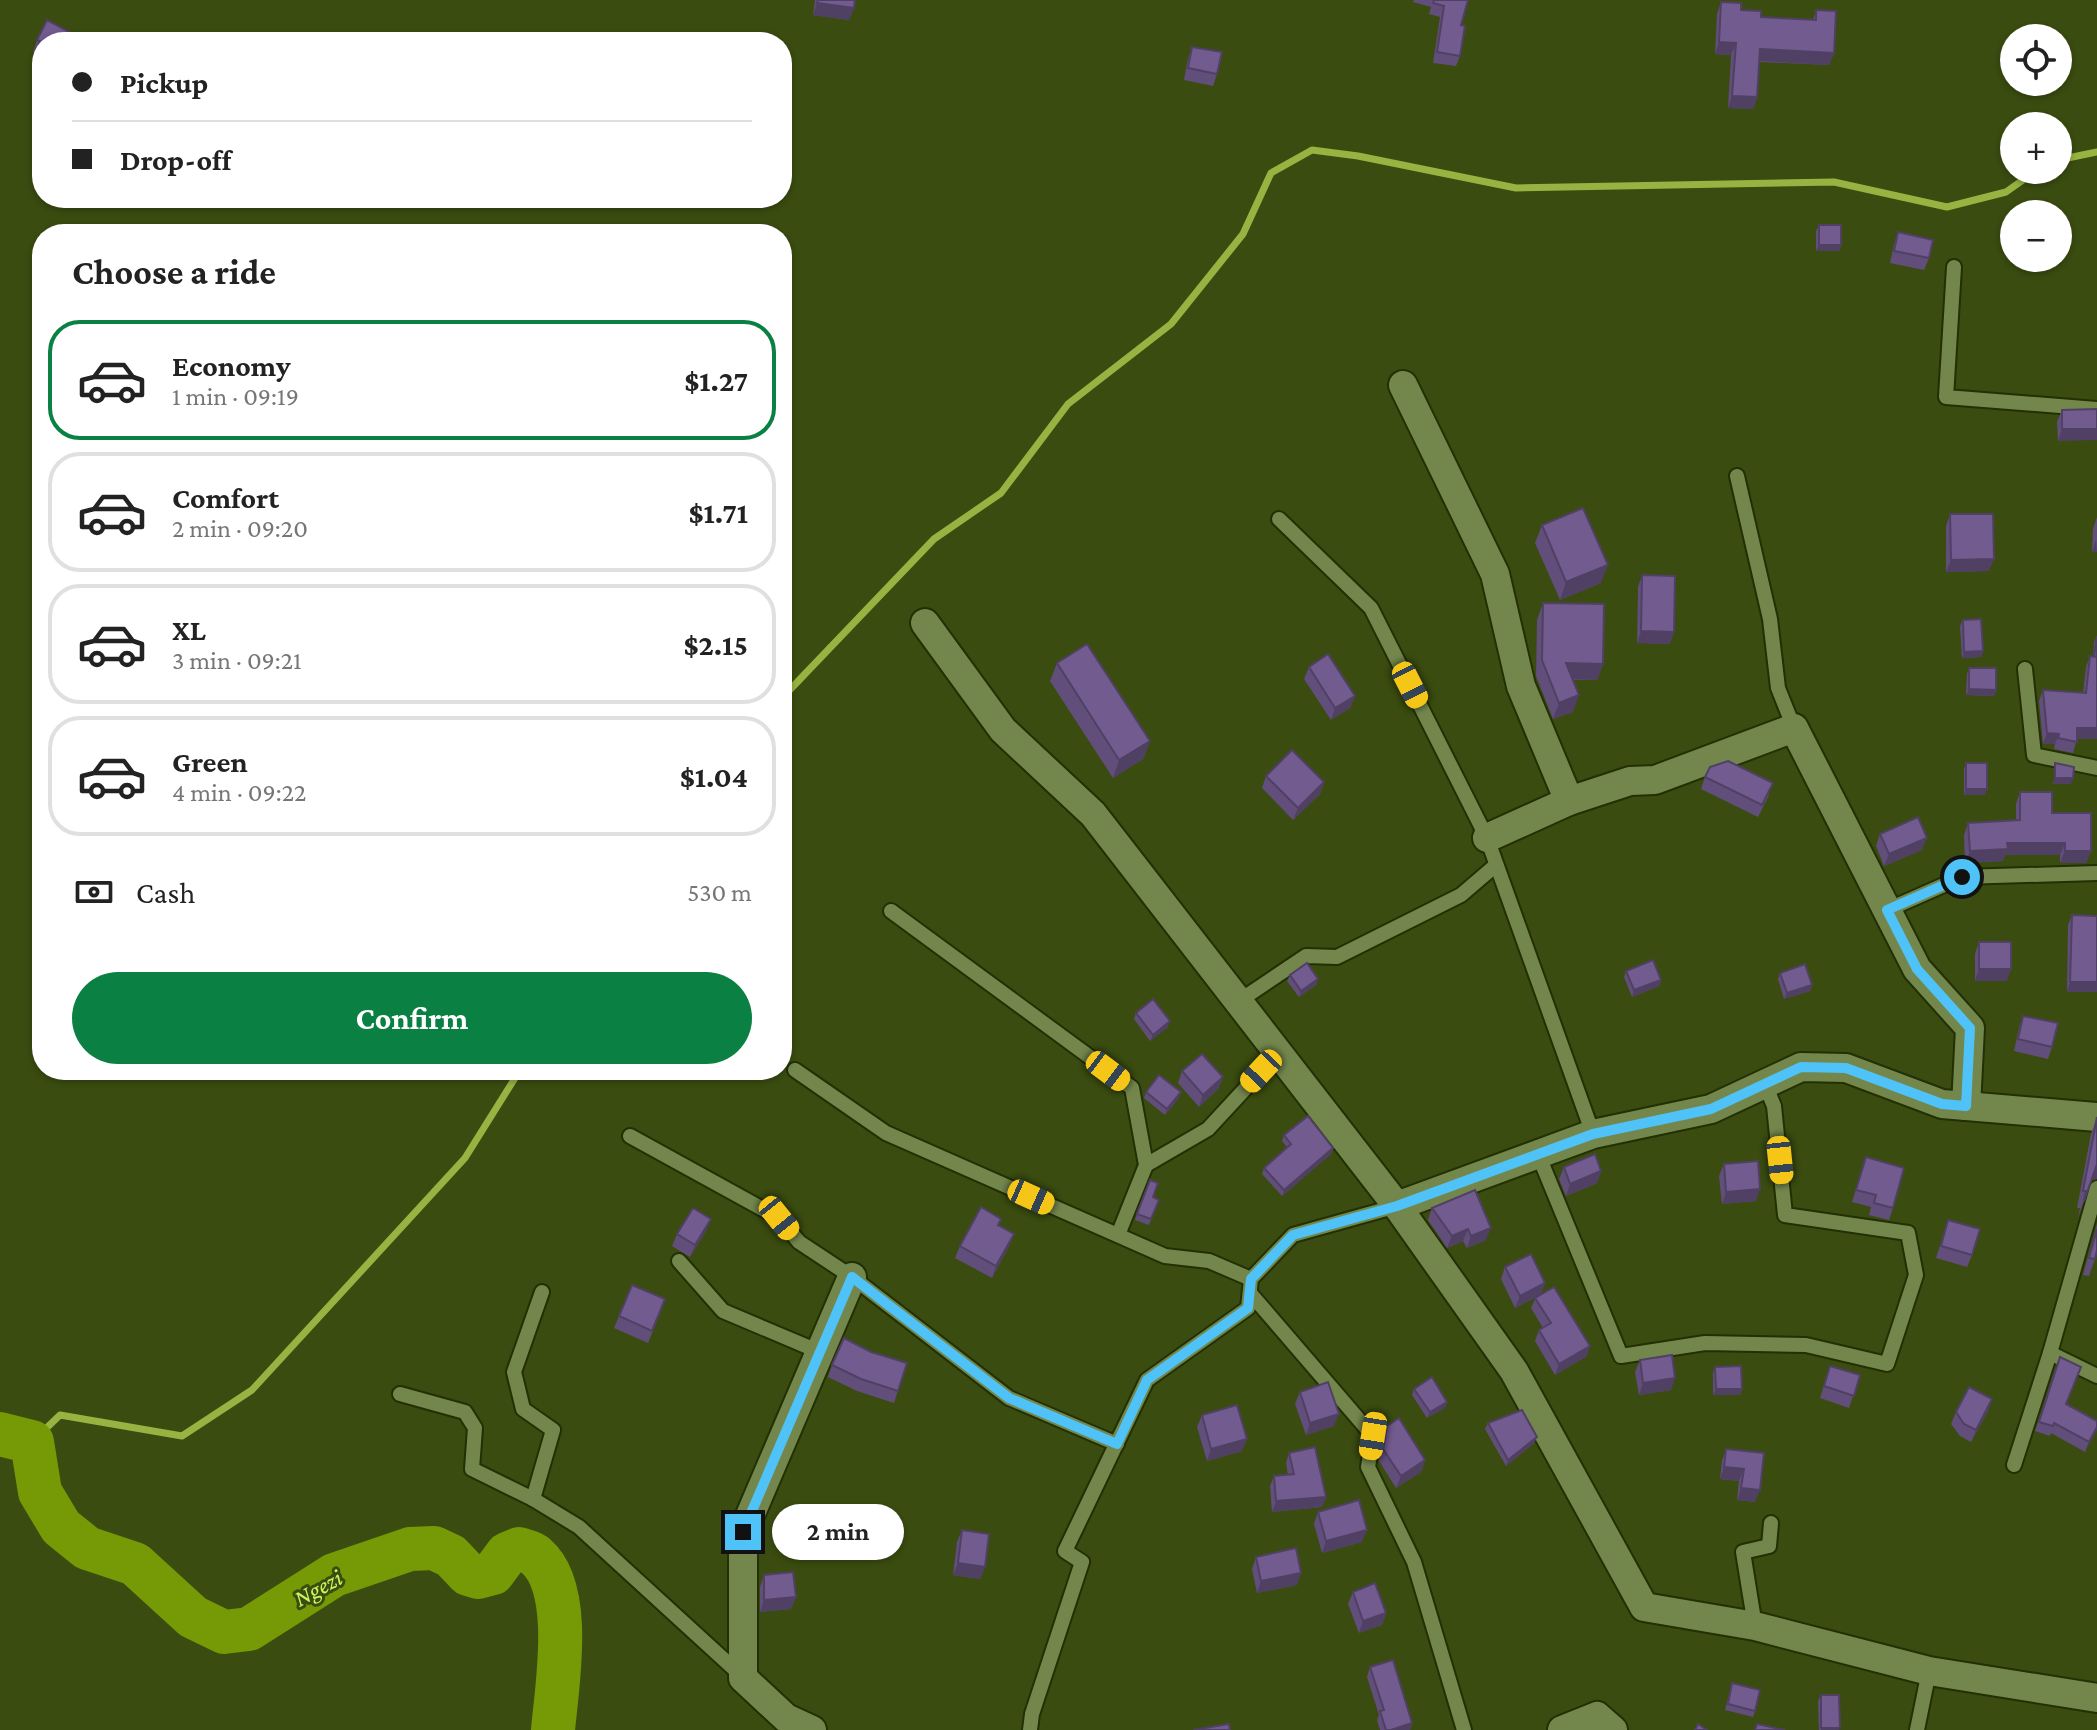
<!DOCTYPE html>
<meta charset="utf-8">
<style>
body{margin:0;font-family:"Crimson Pro",serif;background:#f2f2f2;color:#222;height:100vh;display:flex;flex-direction:column;font-size:30px;white-space:nowrap}
*{box-sizing:border-box;margin:0}
p{font-size:26px;color:#767676}
.icon{flex:none;width:44px;height:44px;fill:none;stroke:currentColor;stroke-width:2;stroke-linecap:round;stroke-linejoin:round}
.map{position:relative;flex:1;overflow:hidden}
.panel{position:absolute;left:32px;top:224px;width:760px;height:856px;display:flex;flex-direction:column;background:#fff;border-radius:32px;box-shadow:0 2px 6px #0004}
.panel>*{flex:none}
.hud{position:absolute;left:32px;top:32px;width:760px;height:176px;border-radius:32px;box-shadow:0 2px 6px #0004;display:grid;align-content:center;height:176px;padding:0 40px;background:#fff}
.buttons{position:absolute;left:2000px;top:24px;display:grid;gap:16px}
.buttons a{display:grid;place-items:center;width:72px;height:72px;border-radius:50%;background:#fff;box-shadow:0 2px 6px #0004;font-size:40px}
.end{position:absolute;width:36px;height:36px;margin:-18px;border:10px solid #4fc3f7;background:#111;box-shadow:0 0 0 4px #111}
.from{border-radius:50%}
.bubble{position:absolute;height:56px;border-radius:28px;background:#fff;box-shadow:0 2px 6px #0004;font-size:26px;font-weight:700;line-height:56px;text-align:center}
.car{position:absolute;width:24px;height:48px;margin:-24px -12px;border-radius:10px;box-shadow:0 0 6px 2px #0007;background:linear-gradient(#f5c518 24%,#345 0 40%,#f5c518 0 76%,#345 0 86%,#f5c518 0)}
.hud b{display:flex;align-items:center;gap:28px;height:76px;font-size:30px}
.hud b+b{border-top:2px solid #e0e0e0}
.hud i{width:20px;height:20px;background:#222}
ul{padding:0;list-style:none}
li{display:flex;align-items:center;gap:24px;height:120px;margin:0 16px 12px;padding:0 24px;border:4px solid #e0e0e0;border-radius:32px}
li div{flex:1}
li b{display:block;font-size:30px}
li em{font-style:normal;font-weight:700}
li.active{border-color:#0b8043}
li>.icon{width:72px;height:72px;stroke-width:1.5}
h2{padding:0 40px;font-size:36px;line-height:96px}
.pay{display:flex;align-items:center;gap:20px;height:88px;padding:0 40px;font-size:30px}
.pay p{margin-inline-start:auto}
.primary-button{display:flex;gap:16px;margin-top:auto;padding:16px 40px}
.primary-button a{flex:1;height:92px;border-radius:48px;background:#0b8043;color:#fff;font-size:32px;font-weight:700;line-height:92px;text-align:center}
.map>svg:first-child{display:block}
.lines{fill:none;stroke-linecap:round;stroke-linejoin:round}
.stream{stroke:#97b442;stroke-width:7}
.river{stroke:#769a05;stroke-width:44}
.service-casing{stroke:#233003;stroke-width:18}
.minor-casing{stroke:#233003;stroke-width:32}
.service{stroke:#73874d;stroke-width:14}
.minor{stroke:#73874d;stroke-width:28}
.wall{fill:#624e7b}
.shaded-wall{fill:#504064}
.building{fill:#725b8f;stroke:#504064;stroke-width:2}
.route{stroke:#4fc3f7;stroke-width:10}
.labels{text-anchor:middle;stroke-width:6;stroke-linejoin:round;paint-order:stroke}
.water-label{font-size:24px;font-style:italic;fill:#c9f95d;stroke:#3a4c10}
</style>
<div class="map">
<svg width="2097" height="1730" viewBox="0 0 2097 1730">
<rect width="100%" height="100%" fill="#3a4c10"/>
<g class="lines">
<g class="stream">
<path d="M 2058,160 L 2097,152"/>
<path d="M 782,698 L 934,539 L 1001,493 L 1068,404 L 1171,324 L 1243,234 L 1271,173 L 1312,150 L 1358,156 L 1516,188 L 1834,182 L 1947,207 L 2006,192 L 2037,170"/>
<path d="M 32,1442 L 60,1415 L 182,1436 L 252,1390 L 465,1158 L 520,1070"/>
</g>
<path class="river" d="M 0,1434 L 32,1442 L 40,1492 L 61,1527 L 87,1548 L 135,1564 L 193,1617 L 224,1632 L 249,1629 L 334,1575 L 410,1549 L 434,1548 L 451,1556 L 468,1574 L 478,1577 L 493,1573 L 507,1554 L 519,1549 C 524,1551 532,1552 536,1556 C 574,1589 557,1685 553,1730"/>
<g class="service-casing">
<g id="service">
<path d="M 1954,267 L 1946,397 L 2097,409"/>
<path d="M 1737,476 L 1770,619 L 1778,688 L 1794,728"/>
<path d="M 1279,519 L 1371,608 L 1487,838 L 1593,1134"/>
<path d="M 2025,669 L 2034,755 L 2097,768"/>
<path d="M 1887,910 L 1962,877 L 2097,873"/>
<path d="M 891,911 L 1132,1088 L 1146,1165 L 1118,1235"/>
<path d="M 1239,1001 L 1306,956 L 1337,957 L 1461,895 L 1496,865"/>
<path d="M 795,1070 L 886,1133 L 1165,1256 L 1209,1261 L 1251,1279"/>
<path d="M 630,1136 L 779,1218 L 799,1242 L 852,1277 L 1009,1398 L 1117,1444"/>
<path d="M 1538,1154 L 1621,1356 L 1705,1343 L 1806,1345 L 1887,1364 L 1916,1275 L 1908,1233 L 1785,1215 L 1774,1106 L 1765,1084"/>
<path d="M 1146,1165 L 1208,1129 L 1279,1052"/>
<path d="M 2097,1188 L 2050,1353 L 2097,1376"/>
<path d="M 679,1261 L 723,1311 L 820,1352"/>
<path d="M 1250,1293 L 1373,1436 L 1368,1467 L 1414,1562 L 1464,1730"/>
<path d="M 400,1394 L 465,1412 L 475,1428 L 472,1469 L 533,1499 L 579,1527 L 743,1677"/>
<path d="M 2014,1465 L 2050,1353"/>
<path d="M 533,1499 L 553,1430 L 523,1409 L 514,1372 L 542,1292"/>
<path d="M 1755,1626 L 1743,1552 L 1769,1546 L 1771,1523"/>
<path d="M 1030,1730 L 1032,1714 L 1082,1562 L 1065,1551 L 1147,1380 L 1248,1308 L 1251,1279 L 1293,1235 L 1397,1206"/>
<path d="M 1917,1730 L 1929,1671"/>
</g>
</g>
<g class="minor-casing">
<g id="minor">
<path d="M 1403,385 L 1495,574 L 1521,686 L 1569,801"/>
<path d="M 925,623 L 1003,730 L 1093,814 L 1397,1206 L 1514,1371 L 1644,1607 L 1755,1626 L 1929,1671 L 2097,1698"/>
<path d="M 1487,838 L 1569,801 L 1630,781 L 1655,780 L 1794,728 L 1917,969 L 1970,1028 L 1966,1106"/>
<path d="M 1397,1206 L 1593,1134 L 1711,1109 L 1801,1067 L 1846,1068 L 1942,1104 L 2097,1117"/>
<path d="M 812,1730 L 786,1718 L 743,1678 L 743,1532 L 852,1277"/>
<path d="M 1562,1730 L 1597,1716 L 1613,1730"/>
</g>
</g>
<use href="#service" class="service"/>
<use href="#minor" class="minor"/>
</g>
<g class="wall">
<path d="M 815,0 L 855,0 L 854,8 L 849,20 L 813,15 Z"/>
<path d="M 1414,0 L 1468,0 L 1461,25 L 1460,56 L 1456,66 L 1433,63 L 1440,17 L 1429,14 L 1431,7 L 1413,2 Z"/>
<path d="M 1721,2 L 1761,17 L 1813,20 L 1816,10 L 1834,53 L 1829,65 L 1759,62 L 1757,97 L 1753,109 L 1728,108 L 1731,55 L 1715,54 L 1717,14 Z"/>
<path d="M 75,35 L 73,42 L 42,42 L 42,56 L 33,52 L 37,40 Z"/>
<path d="M 1192,47 L 1217,74 L 1213,86 L 1184,80 L 1188,59 Z"/>
<path d="M 1819,225 L 1841,245 L 1839,251 L 1816,251 L 1816,231 Z"/>
<path d="M 1898,232 L 1929,258 L 1924,270 L 1890,263 L 1894,244 Z"/>
<path d="M 2097,409 L 2058,441 L 2057,422 L 2062,410 Z"/>
<path d="M 1950,514 L 1989,571 L 1946,572 L 1946,526 Z"/>
<path d="M 2097,517 L 2097,552 L 2092,552 L 2093,529 Z"/>
<path d="M 1542,525 L 1601,583 L 1560,600 L 1535,543 Z"/>
<path d="M 1642,575 L 1670,644 L 1637,643 L 1638,587 Z"/>
<path d="M 1543,603 L 1603,664 L 1597,680 L 1573,680 L 1573,712 L 1553,719 L 1536,676 L 1537,620 Z"/>
<path d="M 1963,620 L 1983,651 L 1981,657 L 1962,658 L 1960,626 Z"/>
<path d="M 2097,636 L 2097,739 L 2077,739 L 2073,753 L 2054,749 L 2055,744 L 2043,744 L 2039,701 L 2043,690 L 2083,693 L 2086,667 L 2090,656 L 2093,657 L 2094,642 Z"/>
<path d="M 1057,663 L 1150,741 L 1143,759 L 1113,778 L 1050,681 Z"/>
<path d="M 1309,667 L 1355,696 L 1350,708 L 1331,720 L 1304,679 Z"/>
<path d="M 1969,668 L 1996,690 L 1994,696 L 1966,695 L 1967,674 Z"/>
<path d="M 1966,763 L 1985,795 L 1964,795 L 1964,769 Z"/>
<path d="M 1266,776 L 1324,782 L 1320,794 L 1293,820 L 1262,788 Z"/>
<path d="M 1705,777 L 1769,795 L 1758,817 L 1701,789 Z"/>
<path d="M 2020,792 L 2052,813 L 2091,851 L 2086,863 L 2060,863 L 2060,855 L 2005,855 L 2003,861 L 1965,863 L 1964,835 L 1968,823 L 2016,820 L 2016,804 Z"/>
<path d="M 1880,834 L 1922,850 L 1884,866 L 1876,846 Z"/>
<path d="M 2072,915 L 2097,916 L 2067,992 L 2068,925 Z"/>
<path d="M 1979,942 L 2007,981 L 1975,981 L 1975,954 Z"/>
<path d="M 1626,971 L 1661,980 L 1659,986 L 1632,997 L 1624,977 Z"/>
<path d="M 1780,973 L 1812,985 L 1810,991 L 1784,999 L 1778,979 Z"/>
<path d="M 1290,975 L 1318,979 L 1316,985 L 1299,997 L 1287,981 Z"/>
<path d="M 1136,1013 L 1168,1027 L 1150,1041 L 1134,1019 Z"/>
<path d="M 2023,1016 L 2052,1047 L 2048,1059 L 2014,1051 L 2019,1028 Z"/>
<path d="M 1182,1071 L 1223,1077 L 1218,1089 L 1199,1107 L 1178,1083 Z"/>
<path d="M 1146,1092 L 1179,1098 L 1165,1115 L 1144,1098 Z"/>
<path d="M 2097,1117 L 2097,1179 L 2091,1180 L 2078,1218 L 2080,1208 L 2077,1208 L 2091,1134 Z"/>
<path d="M 1284,1135 L 1333,1148 L 1331,1154 L 1282,1196 L 1262,1174 L 1264,1168 L 1287,1147 L 1282,1141 Z"/>
<path d="M 1866,1157 L 1893,1208 L 1889,1220 L 1869,1215 L 1871,1207 L 1852,1202 Z"/>
<path d="M 1724,1164 L 1756,1201 L 1722,1204 L 1719,1176 Z"/>
<path d="M 1564,1167 L 1601,1171 L 1597,1183 L 1566,1196 L 1559,1179 Z"/>
<path d="M 1150,1180 L 1153,1197 L 1159,1200 L 1149,1225 L 1135,1220 Z"/>
<path d="M 1432,1208 L 1486,1240 L 1467,1248 L 1463,1241 L 1447,1248 L 1428,1220 Z"/>
<path d="M 1948,1220 L 1972,1255 L 1967,1267 L 1936,1258 Z"/>
<path d="M 2097,1224 L 2097,1250 L 2095,1259 L 2089,1276 L 2083,1275 Z"/>
<path d="M 999,1226 L 1014,1234 L 1009,1246 L 992,1278 L 955,1258 L 960,1246 Z"/>
<path d="M 706,1231 L 690,1257 L 672,1246 L 677,1234 Z"/>
<path d="M 1505,1267 L 1541,1294 L 1587,1356 L 1555,1375 L 1535,1341 L 1539,1330 L 1543,1328 L 1531,1308 L 1536,1297 L 1515,1308 L 1501,1279 Z"/>
<path d="M 661,1311 L 648,1343 L 614,1328 L 619,1316 Z"/>
<path d="M 871,1352 L 907,1363 L 894,1403 L 857,1391 L 828,1377 L 832,1365 Z"/>
<path d="M 2060,1357 L 2066,1404 L 2097,1421 L 2085,1452 L 2051,1433 L 2050,1436 L 2035,1431 Z"/>
<path d="M 1640,1360 L 1671,1390 L 1639,1395 L 1635,1372 Z"/>
<path d="M 1830,1366 L 1860,1375 L 1849,1408 L 1820,1398 Z"/>
<path d="M 1715,1367 L 1742,1389 L 1740,1395 L 1713,1395 L 1713,1373 Z"/>
<path d="M 1414,1389 L 1447,1402 L 1445,1408 L 1427,1418 L 1412,1395 Z"/>
<path d="M 1300,1392 L 1334,1426 L 1306,1435 L 1295,1404 Z"/>
<path d="M 1992,1399 L 1988,1411 L 1971,1442 L 1960,1436 L 1951,1424 L 1956,1412 Z"/>
<path d="M 1202,1415 L 1242,1451 L 1207,1461 L 1197,1427 Z"/>
<path d="M 1488,1423 L 1537,1437 L 1534,1443 L 1506,1466 L 1485,1429 Z"/>
<path d="M 1387,1426 L 1425,1460 L 1421,1472 L 1396,1488 L 1379,1461 L 1383,1438 Z"/>
<path d="M 1726,1449 L 1764,1453 L 1755,1502 L 1737,1500 L 1739,1481 L 1720,1479 L 1722,1461 Z"/>
<path d="M 1289,1453 L 1326,1497 L 1322,1507 L 1272,1512 L 1270,1486 L 1274,1476 L 1288,1475 L 1286,1463 Z"/>
<path d="M 1318,1512 L 1362,1542 L 1322,1553 L 1314,1524 Z"/>
<path d="M 962,1530 L 985,1567 L 980,1579 L 953,1575 L 957,1542 Z"/>
<path d="M 1256,1557 L 1297,1585 L 1257,1593 L 1252,1569 Z"/>
<path d="M 764,1575 L 796,1597 L 791,1609 L 760,1612 L 760,1587 Z"/>
<path d="M 1353,1592 L 1386,1613 L 1382,1625 L 1359,1633 L 1348,1604 Z"/>
<path d="M 1370,1667 L 1412,1723 L 1410,1730 L 1380,1730 L 1377,1720 L 1379,1715 L 1367,1677 Z"/>
<path d="M 1732,1683 L 1755,1711 L 1753,1717 L 1725,1710 Z"/>
<path d="M 1821,1695 L 1839,1730 L 1819,1730 L 1818,1701 Z"/>
</g>
<g class="shaded-wall">
<path d="M 817,3 L 854,8 L 849,20 L 813,15 Z"/>
<path d="M 1719,42 L 1736,43 L 1731,55 L 1715,54 Z"/>
<path d="M 1760,49 L 1834,53 L 1829,65 L 1756,61 Z"/>
<path d="M 1732,96 L 1757,97 L 1753,109 L 1728,108 Z"/>
<path d="M 1819,245 L 1841,245 L 1839,251 L 1816,251 Z"/>
<path d="M 2062,429 L 2097,429 L 2097,440 L 2058,441 Z"/>
<path d="M 2096,540 L 2097,552 L 2092,552 Z"/>
<path d="M 1994,559 L 1989,571 L 1946,572 L 1951,560 Z"/>
<path d="M 1608,565 L 1601,583 L 1560,600 L 1566,582 Z"/>
<path d="M 1641,631 L 1674,632 L 1670,644 L 1637,643 Z"/>
<path d="M 1983,651 L 1981,657 L 1962,658 L 1964,652 Z"/>
<path d="M 1566,663 L 1603,664 L 1597,680 L 1560,679 Z"/>
<path d="M 1969,689 L 1996,690 L 1994,696 L 1966,695 Z"/>
<path d="M 1579,695 L 1573,712 L 1553,719 L 1559,703 Z"/>
<path d="M 1355,696 L 1350,708 L 1331,720 L 1335,708 Z"/>
<path d="M 2077,728 L 2097,728 L 2097,739 L 2073,739 Z"/>
<path d="M 2047,733 L 2059,734 L 2055,744 L 2043,744 Z"/>
<path d="M 1150,741 L 1143,759 L 1113,778 L 1119,760 Z"/>
<path d="M 2055,778 L 2073,778 L 2071,784 L 2052,784 Z"/>
<path d="M 1324,782 L 1320,794 L 1293,820 L 1298,808 Z"/>
<path d="M 1966,789 L 1987,789 L 1985,795 L 1964,795 Z"/>
<path d="M 1927,838 L 1922,850 L 1884,866 L 1889,854 Z"/>
<path d="M 2007,843 L 2065,843 L 2060,855 L 2005,855 L 2003,861 L 1965,863 L 1970,851 Z"/>
<path d="M 2065,851 L 2091,851 L 2086,863 L 2060,863 Z"/>
<path d="M 1979,969 L 2011,969 L 2007,981 L 1975,981 Z"/>
<path d="M 1318,979 L 1316,985 L 1299,997 L 1301,991 Z"/>
<path d="M 1661,980 L 1659,986 L 1632,997 L 1634,990 Z"/>
<path d="M 2070,982 L 2097,982 L 2097,992 L 2067,992 Z"/>
<path d="M 1812,985 L 1810,991 L 1784,999 L 1787,993 Z"/>
<path d="M 1170,1021 L 1168,1027 L 1150,1041 L 1153,1035 Z"/>
<path d="M 1223,1077 L 1218,1089 L 1199,1107 L 1203,1095 Z"/>
<path d="M 1181,1092 L 1179,1098 L 1165,1115 L 1167,1109 Z"/>
<path d="M 1333,1148 L 1331,1154 L 1282,1196 L 1284,1190 Z"/>
<path d="M 2097,1164 L 2097,1179 L 2091,1180 Z"/>
<path d="M 1601,1171 L 1597,1183 L 1566,1196 L 1570,1184 Z"/>
<path d="M 1760,1189 L 1756,1201 L 1722,1204 L 1726,1192 Z"/>
<path d="M 711,1219 L 706,1231 L 690,1257 L 695,1245 Z"/>
<path d="M 1491,1228 L 1486,1240 L 1467,1248 L 1471,1236 Z"/>
<path d="M 1468,1229 L 1463,1241 L 1447,1248 L 1452,1236 Z"/>
<path d="M 1014,1234 L 1009,1246 L 992,1278 L 996,1266 Z"/>
<path d="M 1545,1283 L 1541,1295 L 1515,1308 L 1520,1296 Z"/>
<path d="M 1590,1346 L 1587,1356 L 1555,1375 L 1559,1364 Z"/>
<path d="M 1675,1378 L 1671,1390 L 1639,1395 L 1643,1383 Z"/>
<path d="M 1716,1389 L 1742,1389 L 1740,1395 L 1713,1395 Z"/>
<path d="M 1992,1399 L 1988,1411 L 1971,1442 L 1976,1430 Z"/>
<path d="M 1447,1402 L 1445,1408 L 1427,1418 L 1430,1412 Z"/>
<path d="M 1339,1414 L 1334,1426 L 1306,1435 L 1310,1423 Z"/>
<path d="M 2097,1427 L 2097,1430 L 2085,1452 L 2089,1442 Z"/>
<path d="M 1537,1437 L 1534,1443 L 1506,1466 L 1508,1460 Z"/>
<path d="M 1247,1439 L 1242,1451 L 1207,1461 L 1211,1449 Z"/>
<path d="M 1425,1460 L 1421,1472 L 1396,1488 L 1401,1476 Z"/>
<path d="M 1724,1467 L 1744,1469 L 1739,1481 L 1720,1479 Z"/>
<path d="M 1741,1488 L 1760,1490 L 1755,1502 L 1737,1500 Z"/>
<path d="M 1326,1497 L 1322,1507 L 1272,1512 L 1276,1501 Z"/>
<path d="M 1367,1530 L 1362,1542 L 1322,1553 L 1326,1541 Z"/>
<path d="M 958,1563 L 985,1567 L 980,1579 L 953,1575 Z"/>
<path d="M 1301,1573 L 1297,1585 L 1257,1593 L 1261,1581 Z"/>
<path d="M 796,1597 L 791,1609 L 760,1612 L 764,1600 Z"/>
<path d="M 1386,1613 L 1382,1625 L 1359,1633 L 1363,1621 Z"/>
<path d="M 1412,1723 L 1410,1730 L 1391,1730 Z"/>
<path d="M 1821,1728 L 1840,1728 L 1839,1730 L 1821,1730 Z"/>
</g>
<g class="building">
<path d="M 818,0 L 855,0 L 854,8 L 817,3 Z"/>
<path d="M 1434,0 L 1468,0 L 1461,25 L 1465,26 L 1460,56 L 1437,52 L 1444,6 L 1433,3 Z"/>
<path d="M 1721,2 L 1741,3 L 1741,10 L 1761,11 L 1761,17 L 1816,20 L 1816,10 L 1836,11 L 1834,53 L 1760,49 L 1757,97 L 1732,96 L 1736,43 L 1719,42 Z"/>
<path d="M 47,20 L 75,35 L 72,42 L 42,42 L 37,40 Z"/>
<path d="M 1192,47 L 1222,52 L 1217,74 L 1188,68 Z"/>
<rect x="1819" y="225" width="22" height="20"/>
<path d="M 1898,232 L 1933,240 L 1929,258 L 1894,251 Z"/>
<path d="M 2097,409 L 2097,429 L 2062,429 L 2062,410 Z"/>
<path d="M 1583,508 L 1608,565 L 1566,582 L 1542,525 Z"/>
<path d="M 1950,514 L 1993,514 L 1994,559 L 1951,560 Z"/>
<path d="M 1642,575 L 1675,576 L 1674,632 L 1641,631 Z"/>
<path d="M 1543,603 L 1604,604 L 1603,664 L 1566,663 L 1579,695 L 1559,703 L 1542,660 Z"/>
<path d="M 1981,619 L 1983,651 L 1964,652 L 1963,620 Z"/>
<path d="M 2097,636 L 2097,657 L 2094,657 Z"/>
<path d="M 1087,644 L 1150,741 L 1119,760 L 1057,663 Z"/>
<path d="M 1328,654 L 1355,696 L 1335,708 L 1309,667 Z"/>
<path d="M 2090,656 L 2097,657 L 2097,728 L 2077,728 L 2077,742 L 2058,738 L 2059,734 L 2047,733 L 2043,690 L 2086,693 Z"/>
<path d="M 1969,668 L 1996,668 L 1996,690 L 1969,689 Z"/>
<path d="M 1292,750 L 1324,782 L 1298,808 L 1266,776 Z"/>
<path d="M 1728,761 L 1773,783 L 1762,805 L 1705,777 L 1710,767 Z"/>
<rect x="1966" y="763" width="21" height="26"/>
<path d="M 2055,763 L 2074,767 L 2073,778 L 2055,778 Z"/>
<path d="M 2020,792 L 2052,792 L 2052,813 L 2091,813 L 2091,851 L 2065,851 L 2065,843 L 2007,843 L 2008,849 L 1970,851 L 1968,823 L 2020,820 Z"/>
<path d="M 1918,817 L 1927,838 L 1889,854 L 1880,834 Z"/>
<path d="M 2072,915 L 2097,916 L 2097,982 L 2070,982 Z"/>
<rect x="1979" y="942" width="32" height="27"/>
<path d="M 1653,960 L 1661,980 L 1634,990 L 1626,971 Z"/>
<path d="M 1307,963 L 1318,979 L 1301,991 L 1290,975 Z"/>
<path d="M 1805,964 L 1812,985 L 1787,993 L 1780,973 Z"/>
<path d="M 1153,999 L 1170,1021 L 1153,1035 L 1136,1013 Z"/>
<path d="M 2023,1016 L 2058,1023 L 2052,1047 L 2018,1039 Z"/>
<path d="M 1202,1054 L 1223,1077 L 1203,1095 L 1182,1071 Z"/>
<path d="M 1159,1075 L 1181,1092 L 1167,1109 L 1146,1092 Z"/>
<path d="M 1308,1116 L 1333,1148 L 1284,1190 L 1264,1168 L 1291,1144 L 1284,1135 Z"/>
<path d="M 2097,1117 L 2097,1164 L 2084,1201 L 2086,1191 L 2083,1191 Z"/>
<path d="M 1595,1154 L 1601,1171 L 1570,1184 L 1564,1167 Z"/>
<path d="M 1866,1157 L 1904,1168 L 1893,1208 L 1874,1203 L 1876,1195 L 1856,1190 Z"/>
<path d="M 1758,1161 L 1760,1189 L 1726,1192 L 1724,1164 Z"/>
<path d="M 1150,1180 L 1158,1183 L 1153,1197 L 1159,1200 L 1151,1219 L 1137,1214 Z"/>
<path d="M 1475,1190 L 1491,1228 L 1471,1236 L 1468,1229 L 1452,1236 L 1432,1208 Z"/>
<path d="M 981,1207 L 1001,1219 L 998,1225 L 1014,1234 L 996,1266 L 960,1246 Z"/>
<path d="M 693,1208 L 711,1219 L 695,1245 L 677,1234 Z"/>
<path d="M 1948,1220 L 1980,1229 L 1972,1255 L 1941,1246 Z"/>
<path d="M 2097,1229 L 2097,1250 L 2095,1259 L 2089,1258 Z"/>
<path d="M 1531,1254 L 1545,1283 L 1520,1296 L 1505,1267 Z"/>
<path d="M 632,1285 L 665,1299 L 652,1331 L 619,1316 Z"/>
<path d="M 1554,1287 L 1590,1346 L 1559,1364 L 1539,1330 L 1551,1323 L 1535,1298 Z"/>
<path d="M 844,1338 L 871,1352 L 907,1363 L 898,1391 L 861,1379 L 832,1365 Z"/>
<path d="M 1672,1355 L 1675,1378 L 1643,1383 L 1640,1360 Z"/>
<path d="M 2060,1357 L 2081,1367 L 2066,1404 L 2097,1421 L 2097,1427 L 2089,1442 L 2054,1423 L 2053,1426 L 2039,1422 Z"/>
<path d="M 1741,1366 L 1742,1389 L 1716,1389 L 1715,1367 Z"/>
<path d="M 1830,1366 L 1860,1375 L 1854,1396 L 1824,1386 Z"/>
<path d="M 1432,1377 L 1447,1402 L 1430,1412 L 1414,1389 Z"/>
<path d="M 1328,1382 L 1339,1414 L 1310,1423 L 1300,1392 Z"/>
<path d="M 1969,1387 L 1992,1399 L 1976,1430 L 1964,1424 L 1956,1412 Z"/>
<path d="M 1237,1405 L 1247,1439 L 1211,1449 L 1202,1415 Z"/>
<path d="M 1522,1410 L 1537,1437 L 1508,1460 L 1488,1423 Z"/>
<path d="M 1399,1418 L 1425,1460 L 1401,1476 L 1383,1449 L 1387,1426 Z"/>
<path d="M 1315,1447 L 1326,1497 L 1276,1501 L 1274,1476 L 1294,1474 L 1289,1453 Z"/>
<path d="M 1726,1449 L 1764,1453 L 1760,1490 L 1741,1488 L 1744,1469 L 1724,1467 Z"/>
<path d="M 1359,1500 L 1367,1530 L 1326,1541 L 1318,1512 Z"/>
<path d="M 962,1530 L 989,1534 L 985,1567 L 958,1563 Z"/>
<path d="M 1296,1548 L 1301,1573 L 1261,1581 L 1256,1557 Z"/>
<path d="M 793,1572 L 796,1597 L 764,1600 L 764,1575 Z"/>
<path d="M 1375,1583 L 1386,1613 L 1363,1621 L 1353,1592 Z"/>
<path d="M 1393,1660 L 1412,1723 L 1391,1730 L 1386,1730 L 1380,1711 L 1384,1710 L 1370,1667 Z"/>
<path d="M 1732,1683 L 1760,1690 L 1755,1711 L 1728,1704 Z"/>
<path d="M 1821,1695 L 1839,1695 L 1840,1728 L 1821,1728 Z"/>
<path d="M 1229,1724 L 1230,1730 L 1193,1730 Z"/>
<path d="M 1698,1724 L 1707,1730 L 1695,1730 Z"/>
<path d="M 1757,1724 L 1785,1730 L 1755,1730 Z"/>
</g>
<g class="lines">
<path class="route" d="M 743,1532 L 852,1277 L 1009,1398 L 1117,1444 L 1147,1380 L 1248,1308 L 1251,1279 L 1293,1235 L 1397,1206 L 1593,1134 L 1711,1109 L 1801,1067 L 1846,1068 L 1942,1104 L 1966,1106 L 1970,1028 L 1917,969 L 1887,910 L 1962,877"/>
</g>
<g class="labels">
<g class="water-label">
<text transform="translate(318 1588) rotate(-29)" y="8">Ngezi</text>
</g>
</g>
</svg>
<div class="buttons">
<a><svg class="icon" aria-label="locate" viewBox="0 0 24 24"><circle cx="12" cy="12" r="6"/><path d="M12 2v4M12 18v4M2 12h4M18 12h4"/></svg></a>
<a>+</a>
<a>−</a>
</div>
<i class="end from" style="left:1962px;top:877px"></i>
<i class="end" style="left:743px;top:1532px"></i>
<div class="bubble" style="left:772px;top:1504px;width:132px">2 min</div>
<i class="car" style="left:1410px;top:685px;rotate:153deg"></i>
<i class="car" style="left:1108px;top:1071px;rotate:127deg"></i>
<i class="car" style="left:1261px;top:1071px;rotate:223deg"></i>
<i class="car" style="left:1780px;top:1160px;rotate:174deg"></i>
<i class="car" style="left:1031px;top:1197px;rotate:114deg"></i>
<i class="car" style="left:779px;top:1218px;rotate:141deg"></i>
<i class="car" style="left:1373px;top:1436px;rotate:189deg"></i>
<div class="hud">
<b><i class="from"></i>Pickup</b>
<b><i></i>Drop-off</b>
</div>
<section class="panel">
<h2>Choose a ride</h2>
<ul>
<li class="active"><svg class="icon" aria-label="car" viewBox="0 0 24 24"><path d="M5 17H2v-5l4-1 3-4h7l3 4 3 1v5h-3M9 17h6M6 11h13"/><circle cx="7" cy="17" r="2"/><circle cx="17" cy="17" r="2"/></svg><div><b>Economy</b><p>1 min · 09:19</p></div><em>$1.27</em></li>
<li><svg class="icon" aria-label="car" viewBox="0 0 24 24"><path d="M5 17H2v-5l4-1 3-4h7l3 4 3 1v5h-3M9 17h6M6 11h13"/><circle cx="7" cy="17" r="2"/><circle cx="17" cy="17" r="2"/></svg><div><b>Comfort</b><p>2 min · 09:20</p></div><em>$1.71</em></li>
<li><svg class="icon" aria-label="car" viewBox="0 0 24 24"><path d="M5 17H2v-5l4-1 3-4h7l3 4 3 1v5h-3M9 17h6M6 11h13"/><circle cx="7" cy="17" r="2"/><circle cx="17" cy="17" r="2"/></svg><div><b>XL</b><p>3 min · 09:21</p></div><em>$2.15</em></li>
<li><svg class="icon" aria-label="car" viewBox="0 0 24 24"><path d="M5 17H2v-5l4-1 3-4h7l3 4 3 1v5h-3M9 17h6M6 11h13"/><circle cx="7" cy="17" r="2"/><circle cx="17" cy="17" r="2"/></svg><div><b>Green</b><p>4 min · 09:22</p></div><em>$1.04</em></li>
</ul>
<div class="pay"><svg class="icon" aria-label="cash" viewBox="0 0 24 24"><path d="M3 7h18v10H3z"/><circle cx="12" cy="12" r="2"/></svg>Cash<p>530 m</p></div>
<div class="primary-button"><a>Confirm</a></div>
</section>
</div>
